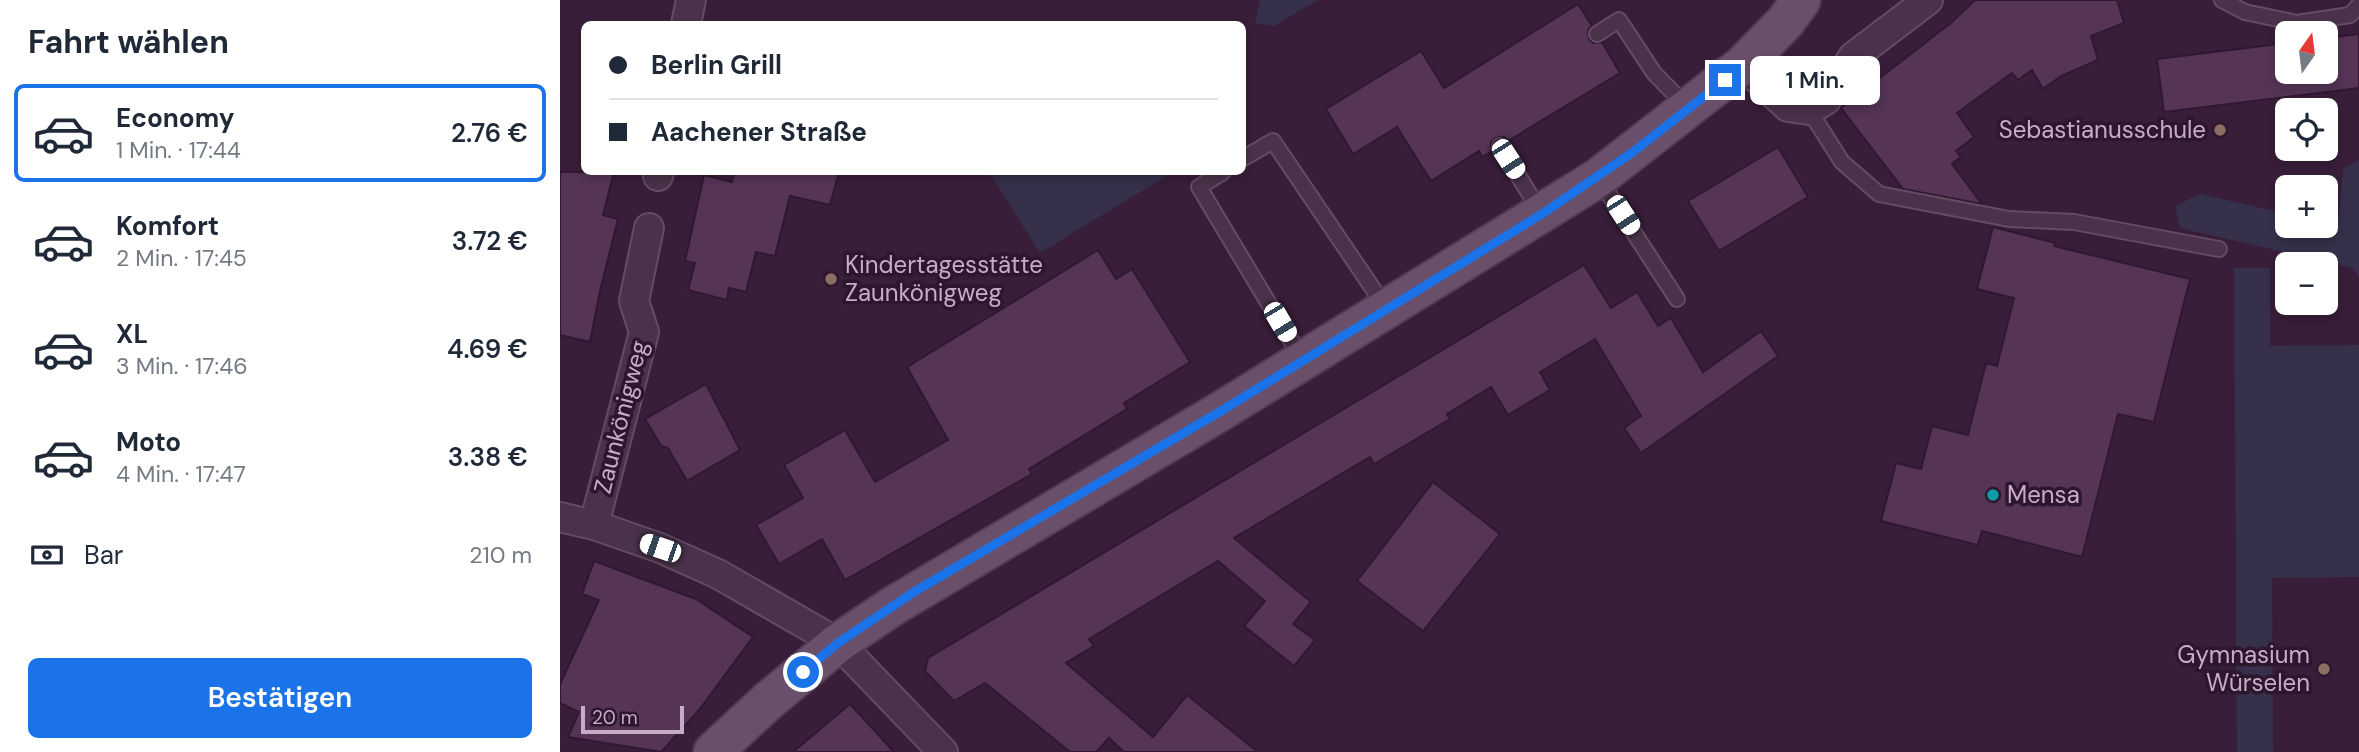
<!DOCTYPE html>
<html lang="de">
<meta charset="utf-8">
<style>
body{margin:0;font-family:"DM Sans",sans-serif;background:#f2f2f3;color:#1f2937;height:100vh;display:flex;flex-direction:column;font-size:26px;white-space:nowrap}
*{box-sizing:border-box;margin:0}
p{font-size:23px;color:#747a83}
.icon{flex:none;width:38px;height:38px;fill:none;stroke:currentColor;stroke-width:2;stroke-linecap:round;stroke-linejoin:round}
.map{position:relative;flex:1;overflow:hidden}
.side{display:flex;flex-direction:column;background:#fff;width:560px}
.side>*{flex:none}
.guide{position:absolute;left:21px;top:21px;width:665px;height:154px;border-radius:10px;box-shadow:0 4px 10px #0003;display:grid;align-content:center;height:154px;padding:0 28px;background:#fff}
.needle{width:46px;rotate:14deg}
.buttons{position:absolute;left:1715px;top:21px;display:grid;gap:14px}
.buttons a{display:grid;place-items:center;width:63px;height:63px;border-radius:10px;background:#fff;box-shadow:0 4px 10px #0003;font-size:35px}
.scale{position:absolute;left:21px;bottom:18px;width:103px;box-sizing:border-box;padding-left:7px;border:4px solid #c7acc7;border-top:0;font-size:19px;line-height:24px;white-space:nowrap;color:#c7acc7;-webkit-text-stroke:5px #2d172e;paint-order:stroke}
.end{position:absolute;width:32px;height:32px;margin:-16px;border:9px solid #1a73e8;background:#fff;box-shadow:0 0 0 4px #fff}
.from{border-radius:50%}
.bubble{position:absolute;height:49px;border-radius:10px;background:#fff;box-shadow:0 4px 10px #0003;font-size:23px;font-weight:600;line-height:49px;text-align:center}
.car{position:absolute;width:21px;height:42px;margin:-21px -10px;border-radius:9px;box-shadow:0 0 5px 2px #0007;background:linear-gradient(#fff 24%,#345 0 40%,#fff 0 76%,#345 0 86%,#fff 0)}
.guide b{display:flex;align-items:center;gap:24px;height:66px;font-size:26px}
.guide b+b{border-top:2px solid #e0e1e3}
.guide i{width:18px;height:18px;background:#1f2937}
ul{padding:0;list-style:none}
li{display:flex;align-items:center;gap:21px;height:98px;margin:0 14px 10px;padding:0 14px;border:4px solid transparent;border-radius:10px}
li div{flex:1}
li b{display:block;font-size:26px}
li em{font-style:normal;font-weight:600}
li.on{border-color:#1a73e8}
li>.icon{width:63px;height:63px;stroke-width:1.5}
h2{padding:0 28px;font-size:32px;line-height:84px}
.pay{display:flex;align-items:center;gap:18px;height:77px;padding:0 28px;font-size:26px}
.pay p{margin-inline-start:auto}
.cta{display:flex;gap:14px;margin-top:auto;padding:14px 28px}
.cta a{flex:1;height:80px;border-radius:10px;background:#1a73e8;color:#fff;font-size:28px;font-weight:600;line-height:80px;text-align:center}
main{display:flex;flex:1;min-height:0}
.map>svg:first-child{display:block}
.green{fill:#36304b}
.building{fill:#553456;stroke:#301930;stroke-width:2}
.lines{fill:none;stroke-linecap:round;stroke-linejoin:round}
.lane-casing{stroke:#654c65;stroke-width:18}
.street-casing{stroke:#654c65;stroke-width:32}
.primary-casing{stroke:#533b53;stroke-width:42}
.lane{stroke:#49324a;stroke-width:14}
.street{stroke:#49324a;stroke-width:28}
.primary{stroke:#694f6a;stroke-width:38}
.route{stroke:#1a73e8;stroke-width:9}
.education-dot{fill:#8d6e63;stroke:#2d172e;stroke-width:2.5}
.culture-dot{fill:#0f9aa8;stroke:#2d172e;stroke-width:2.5}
.labels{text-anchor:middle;stroke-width:7;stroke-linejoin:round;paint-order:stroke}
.poi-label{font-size:24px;fill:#c7acc7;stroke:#2d172e;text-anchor:end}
.street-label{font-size:24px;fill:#c7acc7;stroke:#2d172e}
</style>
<main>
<section class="side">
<h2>Fahrt wählen</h2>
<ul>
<li class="on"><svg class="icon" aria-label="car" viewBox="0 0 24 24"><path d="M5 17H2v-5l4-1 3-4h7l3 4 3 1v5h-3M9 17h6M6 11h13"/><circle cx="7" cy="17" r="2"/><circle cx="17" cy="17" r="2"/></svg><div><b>Economy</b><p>1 Min. · 17:44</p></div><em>2.76 €</em></li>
<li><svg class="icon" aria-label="car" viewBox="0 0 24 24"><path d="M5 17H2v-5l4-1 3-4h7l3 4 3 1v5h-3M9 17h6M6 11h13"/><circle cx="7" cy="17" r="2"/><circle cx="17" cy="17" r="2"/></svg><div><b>Komfort</b><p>2 Min. · 17:45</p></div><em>3.72 €</em></li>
<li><svg class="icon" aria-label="car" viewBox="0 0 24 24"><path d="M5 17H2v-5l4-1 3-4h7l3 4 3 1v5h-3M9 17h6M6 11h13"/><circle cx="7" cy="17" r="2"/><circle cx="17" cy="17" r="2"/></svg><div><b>XL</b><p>3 Min. · 17:46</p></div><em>4.69 €</em></li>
<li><svg class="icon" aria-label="car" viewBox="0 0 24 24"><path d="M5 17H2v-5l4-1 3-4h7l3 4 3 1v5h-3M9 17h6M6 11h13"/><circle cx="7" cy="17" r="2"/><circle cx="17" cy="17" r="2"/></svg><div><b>Moto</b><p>4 Min. · 17:47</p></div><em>3.38 €</em></li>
</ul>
<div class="pay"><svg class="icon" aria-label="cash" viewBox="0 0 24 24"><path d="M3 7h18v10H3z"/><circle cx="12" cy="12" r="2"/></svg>Bar<p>210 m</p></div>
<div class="cta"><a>Bestätigen</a></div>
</section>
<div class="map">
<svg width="1799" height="752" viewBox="0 0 1799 752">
<rect width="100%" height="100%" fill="#381e39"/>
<g class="green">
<path d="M 700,0 L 758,0 L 714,26 L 695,23 Z"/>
<path d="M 1799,159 L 1799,277 L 1793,268 L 1620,228 L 1615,206 L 1640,194 L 1727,214 L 1727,226 L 1766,226 L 1766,224 L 1778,226 L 1783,170 Z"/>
<path d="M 429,172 L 613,172 L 480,253 Z"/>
<path d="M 1674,268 L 1710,268 L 1710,346 L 1799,345 L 1799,577 L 1712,578 L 1713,752 L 1677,752 Z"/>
</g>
<g class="building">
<path d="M 1415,0 L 1557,0 L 1564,23 L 1531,36 L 1538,60 L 1501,76 L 1483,89 L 1472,70 L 1458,80 L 1452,73 L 1397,113 L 1414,137 L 1396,151 L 1401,157 L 1392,164 L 1422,204 L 1343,189 L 1281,108 L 1392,22 Z"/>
<path d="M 1018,4 L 1032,26 L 1028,30 L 1029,39 L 1033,43 L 1042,42 L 1060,73 L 948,141 L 944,137 L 936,138 L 931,142 L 932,151 L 922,157 L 919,151 L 871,181 L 837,127 L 793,154 L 766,109 L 861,51 L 884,88 Z"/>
<path d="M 1799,34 L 1799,88 L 1604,112 L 1597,59 L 1727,43 L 1727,72 L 1766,72 L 1766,38 Z"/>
<path d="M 1218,147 L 1248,197 L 1159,251 L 1128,201 Z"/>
<path d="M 0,172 L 54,172 L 43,215 L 58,219 L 40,291 L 30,342 L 0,335 Z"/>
<path d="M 174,172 L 279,172 L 270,205 L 230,196 L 215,256 L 196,252 L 186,292 L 169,288 L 167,300 L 128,290 L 135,263 L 125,261 L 144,175 L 172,182 Z"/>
<path d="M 1433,227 L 1495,243 L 1494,246 L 1630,279 L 1594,422 L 1558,414 L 1522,557 L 1422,531 L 1418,545 L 1321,521 L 1336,463 L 1361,469 L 1372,426 L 1408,435 L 1426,363 L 1437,366 L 1454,298 L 1417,289 Z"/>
<path d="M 538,250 L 556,279 L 572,269 L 630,362 L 564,403 L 567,409 L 469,469 L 472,474 L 285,580 L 262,539 L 219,564 L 196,525 L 243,498 L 224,465 L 285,430 L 315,482 L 388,440 L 347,367 Z"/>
<path d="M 1024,265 L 1051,308 L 1077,292 L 1098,326 L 1111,318 L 1143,372 L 1201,331 L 1218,356 L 1081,453 L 1064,428 L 1081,416 L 1035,339 L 980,372 L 990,390 L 948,415 L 931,387 L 887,414 L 890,419 L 814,464 L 810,457 L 674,538 L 751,602 L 733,624 L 755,640 L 734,666 L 684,626 L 705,601 L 658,561 L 529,639 L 534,646 L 506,663 L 593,737 L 627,695 L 698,752 L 564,752 L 549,738 L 536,752 L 510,752 L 425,683 L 394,701 L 365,671 L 368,658 Z"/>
<path d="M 146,384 L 180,450 L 127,481 L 108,448 L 101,446 L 85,419 Z"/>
<path d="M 873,482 L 940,534 L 863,631 L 797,581 Z"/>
<path d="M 34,561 L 136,599 L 193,637 L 139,710 L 101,752 L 8,737 L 19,712 L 0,703 L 0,684 L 39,600 L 22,594 Z"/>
<path d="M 290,704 L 334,752 L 233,752 Z"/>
</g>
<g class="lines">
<g class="lane-casing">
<g id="lane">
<path d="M 1662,0 L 1685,12 L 1737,23 L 1790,15 L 1799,5"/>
<path d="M 1037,34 L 1059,20 L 1094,73 L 1128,108"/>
<path d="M 1249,110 L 1282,162 L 1319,194 L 1449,219 L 1514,222 L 1659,249"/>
<path d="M 940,146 L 980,211"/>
<path d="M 682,159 L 713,141 L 826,308"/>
<path d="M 663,172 L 639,187 L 742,359"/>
<path d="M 1039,179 L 1117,299"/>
</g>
</g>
<g class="street-casing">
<g id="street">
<path d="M 126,24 L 131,0"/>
<path d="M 1183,65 L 1228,107 L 1249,110 L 1266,100 L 1293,57 L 1368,0"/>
<path d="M 98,176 L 99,172"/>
<path d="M 0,517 L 34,525 L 100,548 L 158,574 L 278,643 L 383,752"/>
<path d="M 34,525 L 84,332 L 74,301 L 89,228"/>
</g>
</g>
<g class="primary-casing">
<path id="primary" d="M 153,752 L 208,701 L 278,643 L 333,606 L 661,411 L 1038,178 L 1183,65 L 1226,21 L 1241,0"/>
</g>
<use href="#lane" class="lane"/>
<use href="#street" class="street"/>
<use href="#primary" class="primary"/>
</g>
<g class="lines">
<path class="route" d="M 243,672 L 278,643 L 354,592 L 661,411 L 982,214 L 1073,152 L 1165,80"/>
</g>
<g class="education-dot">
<circle cx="1660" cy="130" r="7"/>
<circle cx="271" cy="279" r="7"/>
<circle cx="1764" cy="669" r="7"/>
</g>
<circle class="culture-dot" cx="1433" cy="495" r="7"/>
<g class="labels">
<g class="poi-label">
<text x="1646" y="138">Sebastianusschule</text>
<text x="285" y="273" text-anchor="start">Kindertagesstätte<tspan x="285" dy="28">Zaunkönigweg</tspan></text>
<text x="1447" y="503" text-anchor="start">Mensa</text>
<text x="1750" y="663">Gymnasium<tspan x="1750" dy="28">Würselen</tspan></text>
</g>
<g class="street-label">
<text transform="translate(61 417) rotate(-76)" y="8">Zaunkönigweg</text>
</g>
</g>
</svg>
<div class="buttons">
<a><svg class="needle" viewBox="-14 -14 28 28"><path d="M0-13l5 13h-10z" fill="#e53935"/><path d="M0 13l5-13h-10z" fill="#747a83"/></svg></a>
<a><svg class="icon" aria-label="locate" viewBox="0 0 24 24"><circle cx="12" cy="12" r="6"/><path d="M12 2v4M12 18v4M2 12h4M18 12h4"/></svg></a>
<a>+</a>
<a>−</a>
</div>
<div class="scale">20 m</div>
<i class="end from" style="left:243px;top:672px"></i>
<i class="end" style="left:1165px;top:80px"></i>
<div class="bubble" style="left:1190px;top:56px;width:130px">1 Min.</div>
<i class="car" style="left:948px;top:159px;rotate:147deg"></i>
<i class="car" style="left:1063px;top:215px;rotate:147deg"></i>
<i class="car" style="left:720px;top:322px;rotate:149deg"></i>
<i class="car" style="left:100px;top:548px;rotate:289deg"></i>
<div class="guide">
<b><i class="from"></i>Berlin Grill</b>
<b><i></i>Aachener Straße</b>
</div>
</div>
</main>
